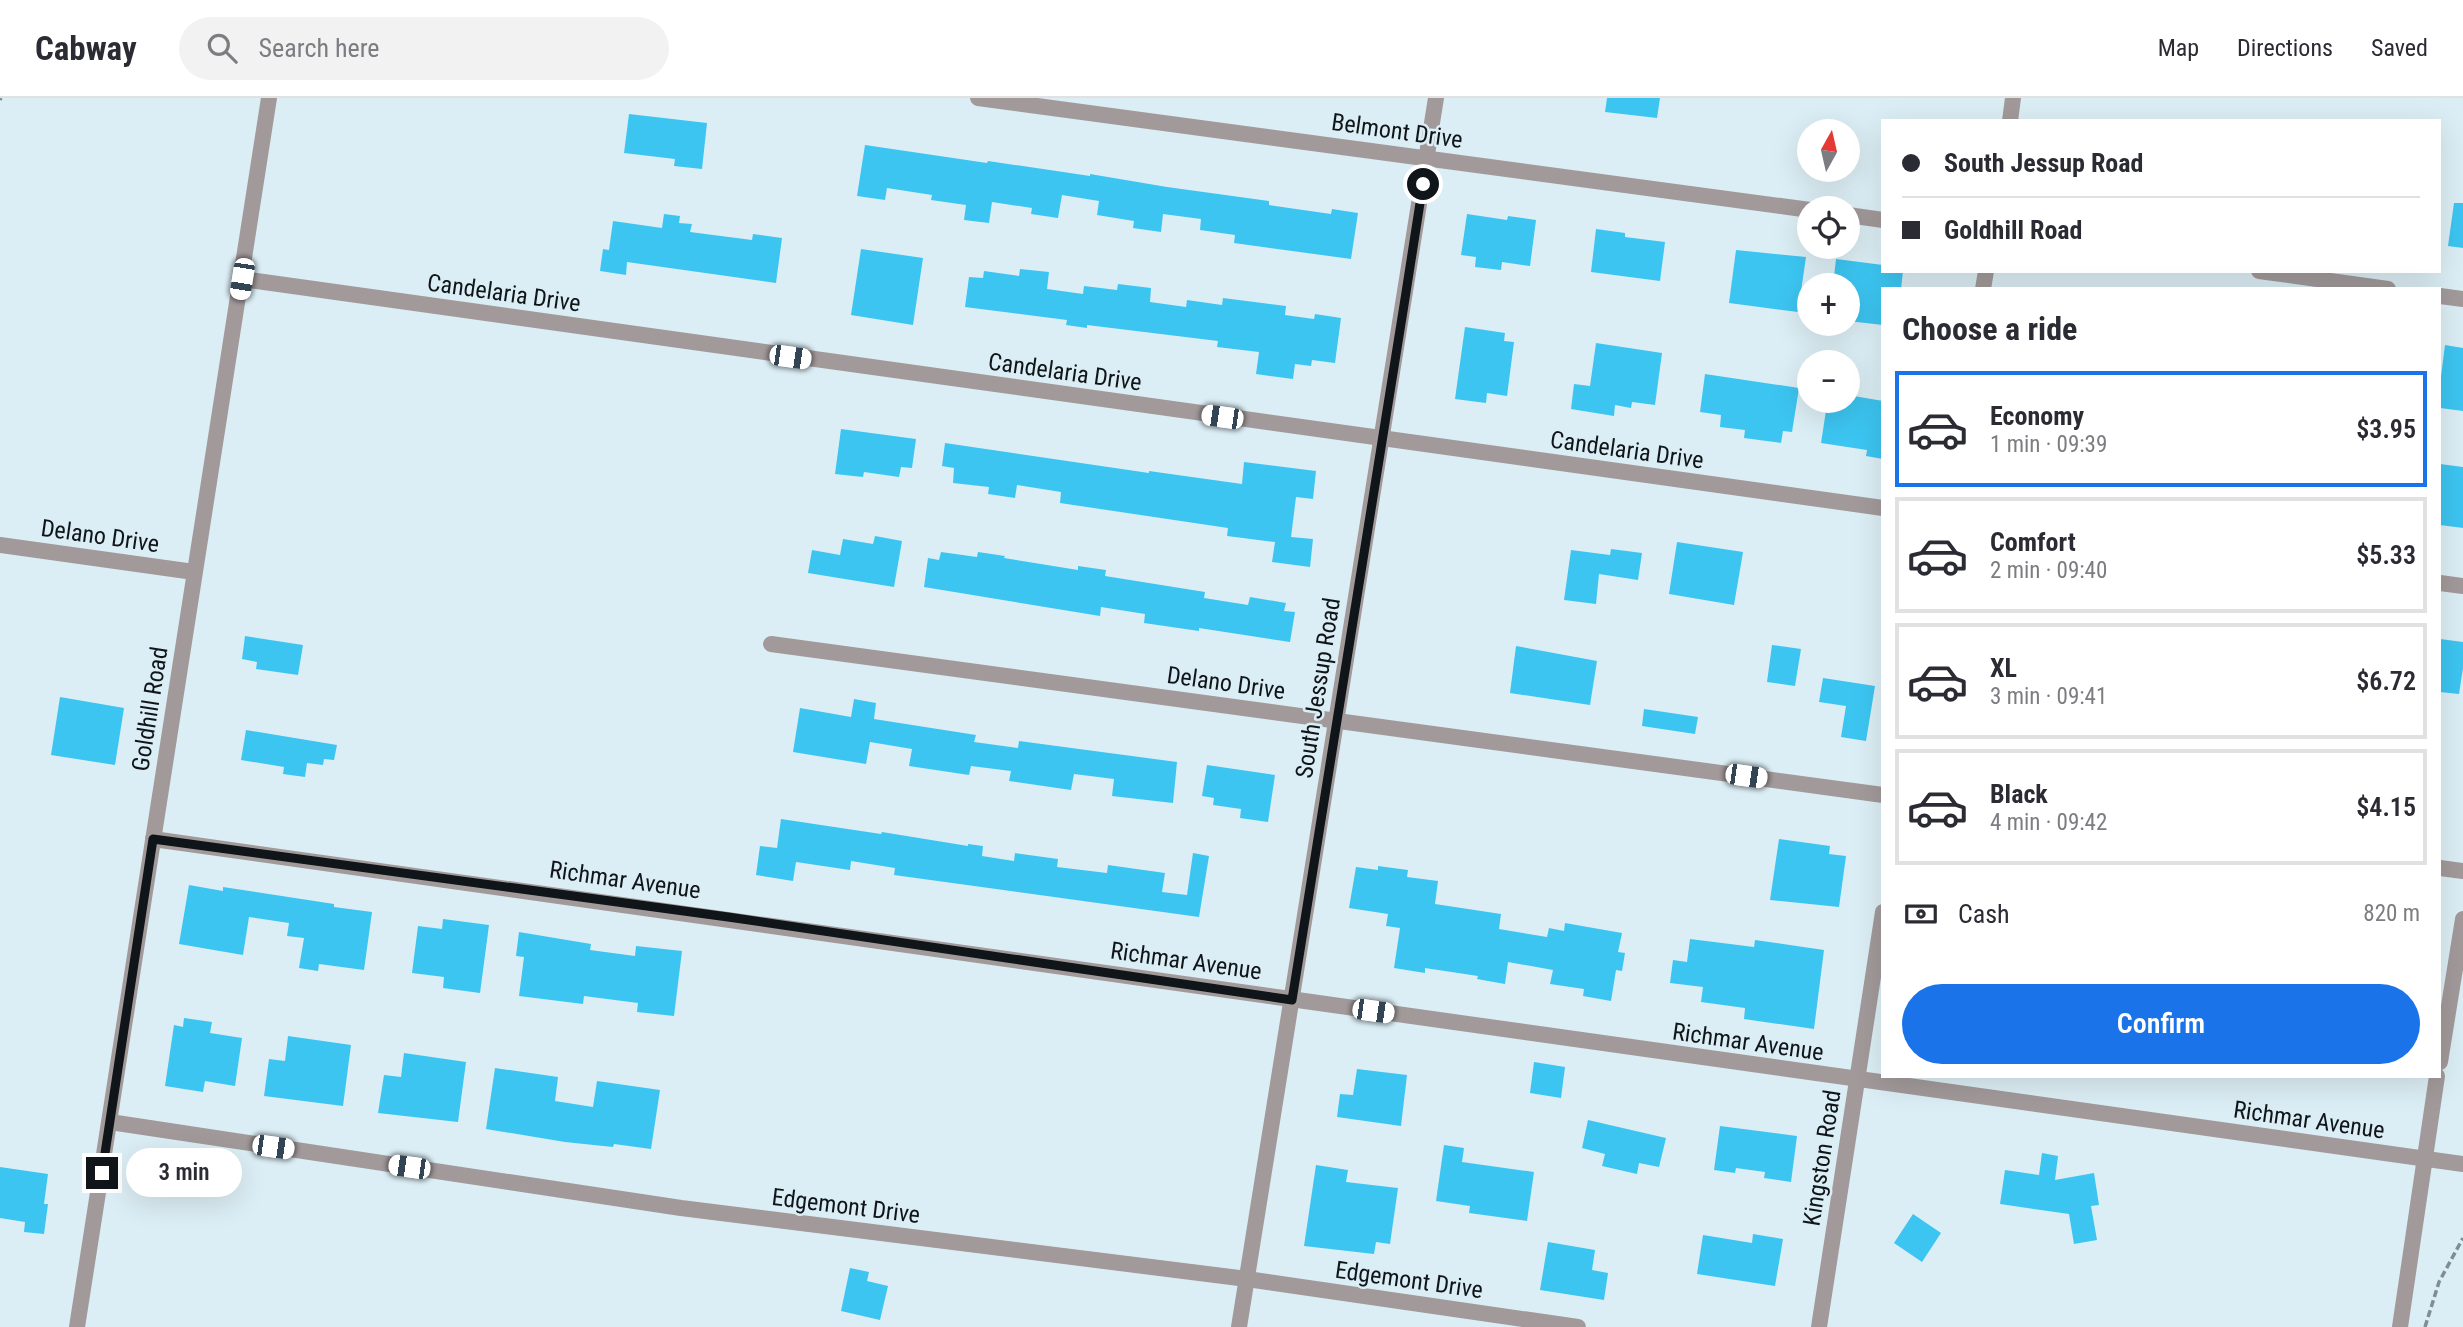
<!DOCTYPE html>
<meta charset="utf-8">
<style>
body{margin:0;font-family:"Roboto Condensed",sans-serif;background:#f2f2f3;color:#2b2b33;height:100vh;display:flex;flex-direction:column;font-size:26px;white-space:nowrap}
*{box-sizing:border-box;margin:0}
p{font-size:23px;color:#7c7c81}
.icon{flex:none;width:38px;height:38px;fill:none;stroke:currentColor;stroke-width:2;stroke-linecap:round;stroke-linejoin:round}
.map{position:relative;flex:1;overflow:hidden}
.side{position:absolute;left:1881px;top:189px;width:560px;height:791px;display:flex;flex-direction:column;background:#fff;border-radius:0px;box-shadow:0 7px 28px #0002}
.side>*{flex:none}
.guide{position:absolute;left:1881px;top:21px;width:560px;height:154px;border-radius:0px;box-shadow:0 7px 28px #0002;display:grid;align-content:center;height:154px;padding:0 21px;background:#fff}
.needle{width:46px;rotate:8deg}
.tools{position:absolute;left:1797px;top:21px;display:grid;gap:14px}
.tools a{display:grid;place-items:center;width:63px;height:63px;border-radius:50%;background:#fff;box-shadow:0 7px 28px #0002;font-size:35px}
.end{position:absolute;width:32px;height:32px;margin:-16px;border:9px solid #0f1518;background:#fff;box-shadow:0 0 0 4px #fff}
.from{border-radius:50%}
.bubble{position:absolute;height:49px;border-radius:24px;background:#fff;box-shadow:0 7px 28px #0002;font-size:23px;font-weight:600;line-height:49px;text-align:center}
.car{position:absolute;width:21px;height:42px;margin:-21px -10px;border-radius:9px;box-shadow:0 0 5px 2px #0007;background:linear-gradient(#fff 24%,#345 0 40%,#fff 0 76%,#345 0 86%,#fff 0)}
.guide b{display:flex;align-items:center;gap:24px;height:66px;font-size:26px}
.guide b+b{border-top:2px solid #e1e1e2}
.guide i{width:18px;height:18px;background:#2b2b33}
ul{padding:0;list-style:none}
li{display:flex;align-items:center;gap:21px;height:116px;margin:0 14px 10px;padding:0 7px;border:4px solid #e1e1e2;border-radius:0px}
li div{flex:1}
li b{display:block;font-size:26px}
li em{font-style:normal;font-weight:600}
li.selected{border-color:#1a73e8}
li>.icon{width:63px;height:63px;stroke-width:1.5}
h2{padding:0 21px;font-size:32px;line-height:84px}
.pay{display:flex;align-items:center;gap:18px;height:77px;padding:0 21px;font-size:26px}
.pay p{margin-inline-start:auto}
.action{display:flex;gap:14px;margin-top:auto;padding:14px 21px}
.action a{flex:1;height:80px;border-radius:42px;background:#1a73e8;color:#fff;font-size:28px;font-weight:600;line-height:80px;text-align:center}
header{display:flex;align-items:center;gap:42px;box-sizing:border-box;height:98px;padding:0 35px;background:#fff;border-bottom:2px solid #e1e1e2}
header strong{font-size:33px}
nav{display:flex;gap:38px;margin-inline-start:auto;font-size:24px}
.search{width:490px;height:63px;background:#f2f2f3;display:flex;align-items:center;gap:18px;box-sizing:border-box;padding:0 24px;border-radius:38px;color:#7c7c81;font-size:26px}
.map>svg:first-child{display:block}
.building{fill:#3cc5f1}
.lines{fill:none;stroke-linecap:round;stroke-linejoin:round}
.path{stroke:#808d92;stroke-width:3.5;stroke-dasharray:7 3.5;stroke-linecap:butt}
.minor{stroke:#a29a9a;stroke-width:16}
.route{stroke:#0f1518;stroke-width:9}
.labels{text-anchor:middle;stroke-width:5;stroke-linejoin:round;paint-order:stroke}
.street-label{font-size:24px;fill:#0f1518;stroke:#dceef5}
</style>
<header>
<strong>Cabway</strong>
<div class="search"><svg class="icon" aria-label="search" viewBox="0 0 24 24"><circle cx="10" cy="10" r="6"/><path d="M15 15l6 6"/></svg>Search here</div>
<nav><a>Map</a><a>Directions</a><a>Saved</a></nav>
</header>
<div class="map">
<svg width="2463" height="1229" viewBox="0 0 2463 1229">
<rect width="100%" height="100%" fill="#dceef5"/>
<g class="building">
<path d="M 1607,0 L 1660,0 L 1657,20 L 1605,14 Z"/>
<path d="M 629,16 L 707,25 L 702,71 L 674,68 L 675,61 L 624,55 Z"/>
<path d="M 865,47 L 987,65 L 988,63 L 1090,78 L 1090,76 L 1167,89 L 1269,103 L 1269,107 L 1331,116 L 1332,111 L 1358,115 L 1351,161 L 1234,145 L 1235,137 L 1200,132 L 1201,121 L 1163,116 L 1161,134 L 1133,130 L 1134,123 L 1097,117 L 1099,103 L 1062,97 L 1058,120 L 1031,116 L 1032,110 L 992,104 L 989,125 L 964,122 L 966,107 L 931,102 L 932,97 L 887,90 L 885,102 L 857,98 Z"/>
<path d="M 2454,105 L 2463,105 L 2463,150 L 2448,148 Z"/>
<path d="M 664,116 L 680,118 L 679,125 L 692,126 L 690,134 L 752,142 L 753,136 L 782,140 L 776,185 L 627,164 L 626,177 L 600,173 L 603,151 L 609,152 L 613,123 L 662,130 Z"/>
<path d="M 1467,116 L 1507,122 L 1508,118 L 1536,122 L 1530,168 L 1502,164 L 1501,172 L 1475,169 L 1476,159 L 1461,157 Z"/>
<path d="M 1596,131 L 1625,135 L 1625,139 L 1665,144 L 1660,183 L 1591,174 Z"/>
<path d="M 861,151 L 923,160 L 913,227 L 851,217 Z"/>
<path d="M 1736,152 L 1806,159 L 1798,214 L 1729,205 Z"/>
<path d="M 1836,161 L 1883,167 L 1883,173 L 1903,173 L 1901,191 L 1883,191 L 1883,227 L 1848,223 L 1848,187 L 1833,187 Z"/>
<path d="M 1020,171 L 1049,174 L 1047,191 L 1083,196 L 1084,188 L 1117,192 L 1118,186 L 1151,190 L 1150,204 L 1186,209 L 1187,202 L 1222,207 L 1223,200 L 1286,208 L 1285,217 L 1314,221 L 1315,216 L 1341,220 L 1335,265 L 1312,262 L 1311,268 L 1295,266 L 1293,281 L 1256,276 L 1259,254 L 1217,249 L 1218,243 L 1087,227 L 1087,230 L 1066,227 L 1067,222 L 965,209 L 969,179 L 983,180 L 984,173 L 1019,178 Z"/>
<path d="M 1465,229 L 1505,235 L 1504,243 L 1514,244 L 1507,298 L 1487,295 L 1486,305 L 1455,301 Z"/>
<path d="M 1596,245 L 1662,255 L 1655,307 L 1632,304 L 1631,310 L 1615,307 L 1614,318 L 1571,311 L 1574,286 L 1590,288 Z"/>
<path d="M 2445,247 L 2463,250 L 2463,313 L 2440,310 L 2440,286 Z"/>
<path d="M 1705,276 L 1799,290 L 1792,334 L 1783,333 L 1781,345 L 1744,340 L 1745,332 L 1720,329 L 1721,317 L 1700,314 Z"/>
<path d="M 1848,297 L 1883,303 L 1883,361 L 1866,358 L 1867,352 L 1821,345 L 1827,306 L 1843,308 L 1844,303 L 1848,303 Z"/>
<path d="M 841,331 L 916,341 L 912,370 L 901,369 L 899,379 L 864,374 L 863,379 L 835,376 Z"/>
<path d="M 945,345 L 1149,375 L 1149,373 L 1242,386 L 1244,364 L 1316,373 L 1313,401 L 1296,399 L 1291,439 L 1313,441 L 1310,469 L 1272,464 L 1275,444 L 1227,438 L 1228,430 L 1060,405 L 1061,394 L 1017,387 L 1015,400 L 988,396 L 989,389 L 953,385 L 954,370 L 942,368 Z"/>
<path d="M 2440,366 L 2463,369 L 2463,430 L 2440,427 Z"/>
<path d="M 875,438 L 902,443 L 894,489 L 808,475 L 812,452 L 840,457 L 843,441 L 873,446 Z"/>
<path d="M 1677,444 L 1743,454 L 1734,507 L 1669,496 Z"/>
<path d="M 1611,451 L 1642,455 L 1638,482 L 1599,476 L 1596,506 L 1564,502 L 1571,452 L 1610,457 Z"/>
<path d="M 941,454 L 977,459 L 978,454 L 1005,458 L 1004,460 L 1078,472 L 1078,468 L 1106,472 L 1105,478 L 1205,494 L 1204,500 L 1248,507 L 1250,499 L 1286,505 L 1284,513 L 1295,514 L 1290,544 L 1199,530 L 1199,533 L 1144,525 L 1145,516 L 1101,509 L 1100,518 L 924,489 L 928,460 L 939,462 Z"/>
<path d="M 245,538 L 303,547 L 298,577 L 256,571 L 257,564 L 242,561 Z"/>
<path d="M 2440,541 L 2463,544 L 2463,570 L 2459,596 L 2440,594 Z"/>
<path d="M 1772,547 L 1801,551 L 1795,588 L 1767,584 Z"/>
<path d="M 1516,548 L 1597,563 L 1590,607 L 1510,595 Z"/>
<path d="M 1823,580 L 1875,588 L 1866,643 L 1841,639 L 1846,608 L 1819,604 Z"/>
<path d="M 60,599 L 124,610 L 115,667 L 51,657 Z"/>
<path d="M 854,601 L 876,605 L 874,621 L 976,637 L 974,644 L 1018,650 L 1019,643 L 1177,664 L 1173,705 L 1112,698 L 1114,681 L 1074,676 L 1071,692 L 1009,683 L 1011,673 L 971,668 L 969,677 L 909,668 L 912,651 L 870,644 L 866,666 L 793,654 L 800,610 L 851,619 Z"/>
<path d="M 1644,611 L 1698,619 L 1695,636 L 1642,628 Z"/>
<path d="M 246,632 L 337,647 L 334,662 L 324,661 L 323,667 L 307,665 L 305,679 L 283,676 L 284,669 L 241,662 Z"/>
<path d="M 1207,667 L 1275,677 L 1268,724 L 1240,720 L 1241,711 L 1213,707 L 1214,700 L 1202,698 Z"/>
<path d="M 781,721 L 881,736 L 882,734 L 968,748 L 968,746 L 983,748 L 982,758 L 1014,763 L 1015,755 L 1058,761 L 1057,769 L 1107,775 L 1108,767 L 1165,775 L 1162,794 L 1187,797 L 1193,755 L 1209,758 L 1199,819 L 894,777 L 895,770 L 851,763 L 850,772 L 796,764 L 793,783 L 756,777 L 760,748 L 777,750 Z"/>
<path d="M 1779,741 L 1830,748 L 1829,756 L 1846,758 L 1839,809 L 1770,802 Z"/>
<path d="M 1378,768 L 1408,772 L 1407,779 L 1438,783 L 1435,806 L 1501,816 L 1499,831 L 1547,839 L 1549,830 L 1564,833 L 1565,825 L 1622,835 L 1618,854 L 1625,855 L 1622,873 L 1616,872 L 1611,903 L 1583,898 L 1584,891 L 1550,886 L 1553,872 L 1508,864 L 1505,886 L 1477,881 L 1478,878 L 1425,870 L 1425,875 L 1394,870 L 1400,830 L 1386,828 L 1388,816 L 1349,810 L 1356,769 L 1378,772 Z"/>
<path d="M 189,787 L 223,793 L 223,789 L 334,806 L 334,809 L 372,814 L 364,872 L 319,866 L 318,873 L 299,870 L 304,840 L 287,838 L 289,825 L 249,819 L 243,857 L 179,846 Z"/>
<path d="M 443,821 L 489,827 L 480,895 L 443,890 L 444,879 L 412,875 L 418,828 L 442,831 Z"/>
<path d="M 519,834 L 591,846 L 590,852 L 635,858 L 636,848 L 682,853 L 674,918 L 637,914 L 638,905 L 584,898 L 583,906 L 519,898 L 524,859 L 516,858 Z"/>
<path d="M 1690,841 L 1754,849 L 1755,842 L 1824,852 L 1814,931 L 1744,921 L 1745,910 L 1701,904 L 1703,889 L 1670,885 L 1673,862 L 1687,864 Z"/>
<path d="M 184,920 L 212,924 L 210,935 L 242,940 L 235,988 L 205,983 L 203,994 L 165,988 L 174,927 L 183,929 Z"/>
<path d="M 288,938 L 351,947 L 343,1008 L 264,998 L 269,961 L 285,963 Z"/>
<path d="M 404,955 L 466,964 L 458,1024 L 378,1015 L 384,977 L 401,979 Z"/>
<path d="M 1534,964 L 1565,969 L 1561,1000 L 1530,995 Z"/>
<path d="M 495,970 L 558,979 L 555,1003 L 593,1009 L 597,983 L 660,992 L 651,1051 L 614,1046 L 613,1049 L 565,1044 L 486,1031 Z"/>
<path d="M 1357,971 L 1407,977 L 1401,1028 L 1337,1019 L 1340,996 L 1353,997 Z"/>
<path d="M 1588,1022 L 1666,1040 L 1659,1069 L 1639,1065 L 1637,1076 L 1602,1068 L 1605,1056 L 1582,1050 Z"/>
<path d="M 1720,1028 L 1797,1038 L 1791,1084 L 1764,1080 L 1765,1074 L 1736,1070 L 1735,1075 L 1714,1072 Z"/>
<path d="M 1444,1047 L 1464,1050 L 1462,1064 L 1534,1074 L 1527,1123 L 1469,1115 L 1470,1108 L 1436,1103 Z"/>
<path d="M 2042,1055 L 2058,1058 L 2055,1082 L 2094,1075 L 2099,1107 L 2091,1108 L 2097,1142 L 2074,1146 L 2069,1116 L 2000,1106 L 2005,1072 L 2039,1077 Z"/>
<path d="M 1316,1067 L 1348,1072 L 1346,1084 L 1398,1090 L 1390,1146 L 1376,1144 L 1374,1156 L 1304,1148 Z"/>
<path d="M 0,1069 L 48,1076 L 44,1106 L 48,1106 L 44,1136 L 24,1134 L 25,1124 L 0,1120 Z"/>
<path d="M 1913,1116 L 1941,1135 L 1922,1164 L 1894,1145 Z"/>
<path d="M 1753,1136 L 1783,1141 L 1775,1188 L 1697,1176 L 1703,1137 L 1752,1145 Z"/>
<path d="M 1548,1144 L 1595,1152 L 1592,1172 L 1608,1175 L 1604,1202 L 1540,1192 Z"/>
<path d="M 850,1170 L 869,1174 L 867,1183 L 888,1188 L 880,1222 L 841,1213 Z"/>
</g>
<g class="lines">
<g class="path">
<path d="M 0,2 L 1,0"/>
<path d="M 2425,1229 L 2439,1184 L 2463,1140"/>
</g>
<g class="minor">
<path d="M 978,0 L 1810,112"/>
<path d="M 2010,23 L 2013,0"/>
<path d="M 1848,117 L 1883,122"/>
<path d="M 2259,173 L 2388,191"/>
<path d="M 242,181 L 1883,410"/>
<path d="M 1983,191 L 1986,173"/>
<path d="M 2440,198 L 2463,201"/>
<path d="M 0,447 L 194,474"/>
<path d="M 2440,485 L 2463,488"/>
<path d="M 771,546 L 1883,697"/>
<path d="M 153,741 C 923,846 1692,961 2463,1066"/>
<path d="M 2440,770 L 2463,773"/>
<path d="M 2440,964 L 2463,821"/>
<path d="M 110,1024 L 681,1110 L 1247,1181 L 1578,1229"/>
<path d="M 77,1229 L 269,0"/>
<path d="M 1239,1229 L 1436,0"/>
<path d="M 1819,1229 L 1883,814"/>
<path d="M 2400,1229 L 2437,978"/>
</g>
</g>
<g class="lines">
<path class="route" d="M 102,1075 L 153,741 L 728,819 L 1292,902 C 1334,629 1381,358 1423,86"/>
</g>
<g class="labels">
<g class="street-label">
<text transform="translate(1397 33) rotate(8)" y="8">Belmont Drive</text>
<text transform="translate(504 195) rotate(8)" y="8">Candelaria Drive</text>
<text transform="translate(1065 274) rotate(8)" y="8">Candelaria Drive</text>
<text transform="translate(1627 352) rotate(8)" y="8">Candelaria Drive</text>
<text transform="translate(100 438) rotate(8)" y="8">Delano Drive</text>
<text transform="translate(1226 585) rotate(8)" y="8">Delano Drive</text>
<text transform="translate(1318 590) rotate(-81)" y="8">South Jessup Road</text>
<text transform="translate(150 611) rotate(-81)" y="8">Goldhill Road</text>
<text transform="translate(625 782) rotate(8)" y="8">Richmar Avenue</text>
<text transform="translate(1186 863) rotate(8)" y="8">Richmar Avenue</text>
<text transform="translate(1748 944) rotate(8)" y="8">Richmar Avenue</text>
<text transform="translate(2309 1022) rotate(8)" y="8">Richmar Avenue</text>
<text transform="translate(1822 1060) rotate(-81)" y="8">Kingston Road</text>
<text transform="translate(846 1108) rotate(7)" y="8">Edgemont Drive</text>
<text transform="translate(1409 1182) rotate(8)" y="8">Edgemont Drive</text>
</g>
</g>
</svg>
<div class="tools">
<a><svg class="needle" viewBox="-14 -14 28 28"><path d="M0-13l5 13h-10z" fill="#e53935"/><path d="M0 13l5-13h-10z" fill="#7c7c81"/></svg></a>
<a><svg class="icon" aria-label="locate" viewBox="0 0 24 24"><circle cx="12" cy="12" r="6"/><path d="M12 2v4M12 18v4M2 12h4M18 12h4"/></svg></a>
<a>+</a>
<a>−</a>
</div>
<i class="end from" style="left:1423px;top:86px"></i>
<i class="end" style="left:102px;top:1075px"></i>
<div class="bubble" style="left:126px;top:1050px;width:116px">3 min</div>
<i class="car" style="left:242px;top:181px;rotate:189deg"></i>
<i class="car" style="left:790px;top:259px;rotate:98deg"></i>
<i class="car" style="left:1222px;top:319px;rotate:278deg"></i>
<i class="car" style="left:1746px;top:678px;rotate:98deg"></i>
<i class="car" style="left:1373px;top:913px;rotate:98deg"></i>
<i class="car" style="left:273px;top:1049px;rotate:98deg"></i>
<i class="car" style="left:409px;top:1069px;rotate:278deg"></i>
<div class="guide">
<b><i class="from"></i>South Jessup Road</b>
<b><i></i>Goldhill Road</b>
</div>
<section class="side">
<h2>Choose a ride</h2>
<ul>
<li class="selected"><svg class="icon" aria-label="car" viewBox="0 0 24 24"><path d="M5 17H2v-5l4-1 3-4h7l3 4 3 1v5h-3M9 17h6M6 11h13"/><circle cx="7" cy="17" r="2"/><circle cx="17" cy="17" r="2"/></svg><div><b>Economy</b><p>1 min · 09:39</p></div><em>$3.95</em></li>
<li><svg class="icon" aria-label="car" viewBox="0 0 24 24"><path d="M5 17H2v-5l4-1 3-4h7l3 4 3 1v5h-3M9 17h6M6 11h13"/><circle cx="7" cy="17" r="2"/><circle cx="17" cy="17" r="2"/></svg><div><b>Comfort</b><p>2 min · 09:40</p></div><em>$5.33</em></li>
<li><svg class="icon" aria-label="car" viewBox="0 0 24 24"><path d="M5 17H2v-5l4-1 3-4h7l3 4 3 1v5h-3M9 17h6M6 11h13"/><circle cx="7" cy="17" r="2"/><circle cx="17" cy="17" r="2"/></svg><div><b>XL</b><p>3 min · 09:41</p></div><em>$6.72</em></li>
<li><svg class="icon" aria-label="car" viewBox="0 0 24 24"><path d="M5 17H2v-5l4-1 3-4h7l3 4 3 1v5h-3M9 17h6M6 11h13"/><circle cx="7" cy="17" r="2"/><circle cx="17" cy="17" r="2"/></svg><div><b>Black</b><p>4 min · 09:42</p></div><em>$4.15</em></li>
</ul>
<div class="pay"><svg class="icon" aria-label="cash" viewBox="0 0 24 24"><path d="M3 7h18v10H3z"/><circle cx="12" cy="12" r="2"/></svg>Cash<p>820 m</p></div>
<div class="action"><a>Confirm</a></div>
</section>
</div>
